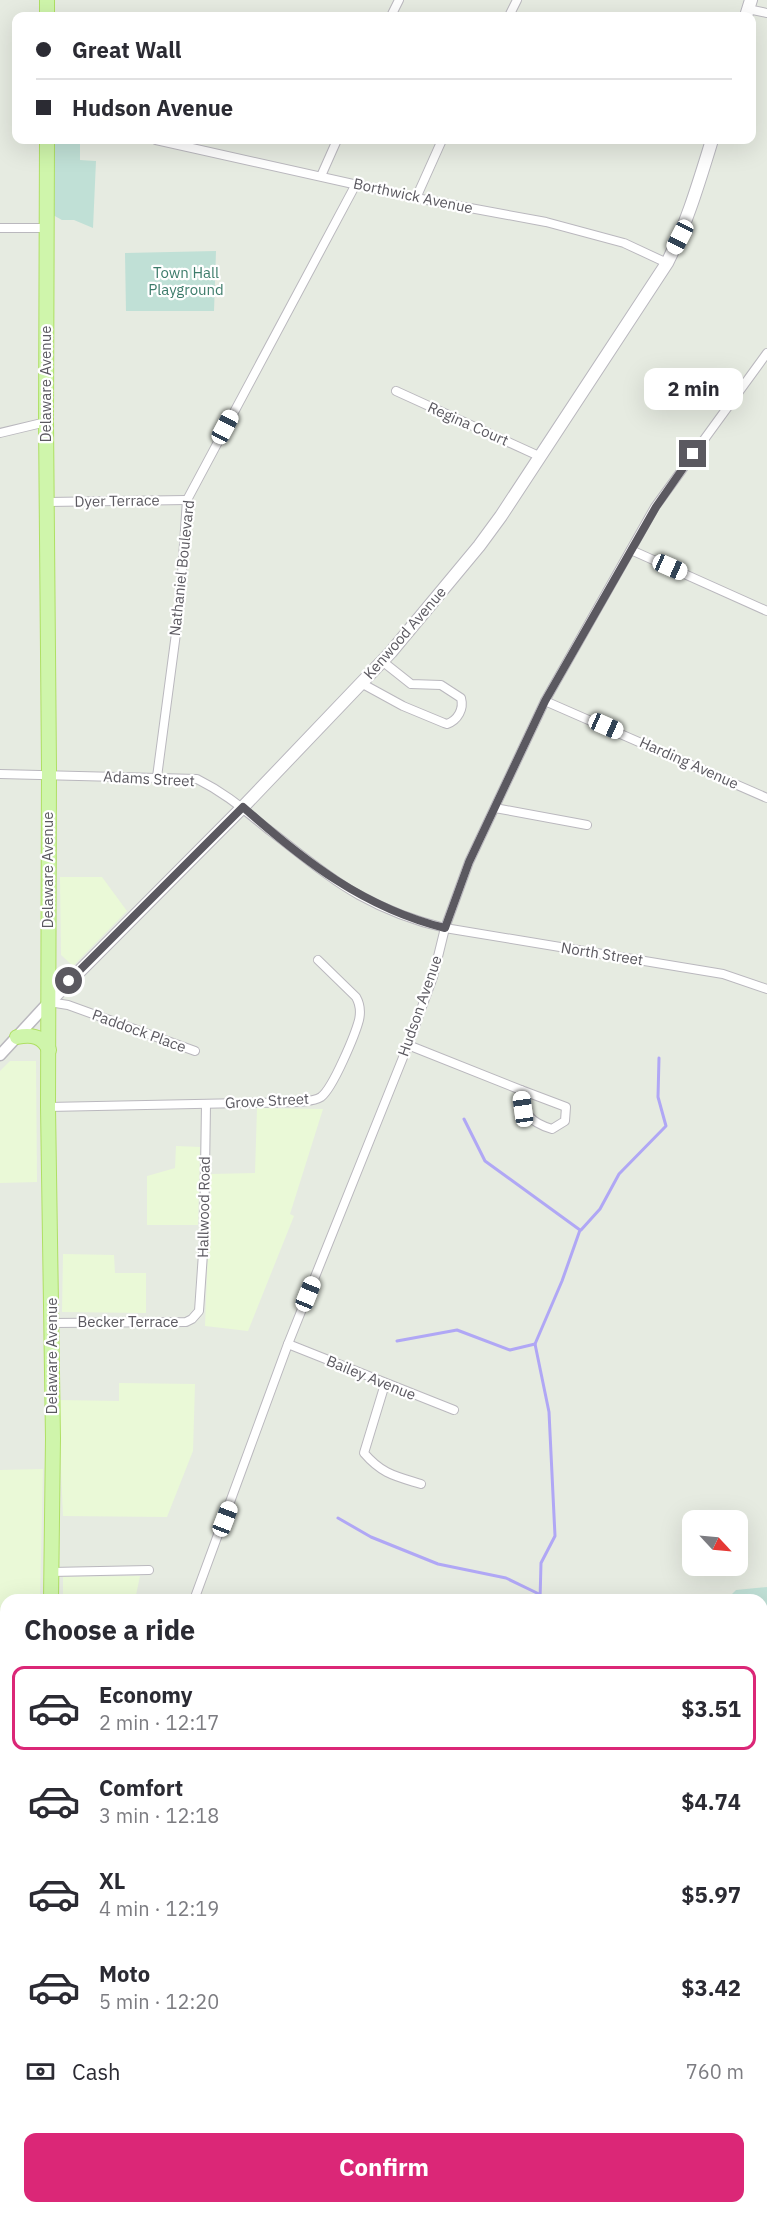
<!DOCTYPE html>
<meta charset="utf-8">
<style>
body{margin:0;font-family:"IBM Plex Sans",sans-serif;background:#f7f7f7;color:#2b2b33;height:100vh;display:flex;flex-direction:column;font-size:22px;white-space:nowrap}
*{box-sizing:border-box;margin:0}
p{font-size:20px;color:#7c7c81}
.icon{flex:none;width:33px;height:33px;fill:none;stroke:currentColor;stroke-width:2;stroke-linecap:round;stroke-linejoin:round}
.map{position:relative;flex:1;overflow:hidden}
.side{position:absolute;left:0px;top:1594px;width:768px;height:620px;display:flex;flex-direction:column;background:#fff;border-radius:18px 18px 0 0;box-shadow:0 6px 24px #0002}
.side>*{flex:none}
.top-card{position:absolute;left:12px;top:12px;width:744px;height:132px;border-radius:12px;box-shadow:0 6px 24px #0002;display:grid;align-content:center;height:132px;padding:0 24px;background:#fff}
.needle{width:39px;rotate:116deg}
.controls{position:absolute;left:682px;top:1510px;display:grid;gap:12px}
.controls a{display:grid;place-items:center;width:66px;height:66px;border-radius:12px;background:#fff;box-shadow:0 6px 24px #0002;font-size:30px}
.end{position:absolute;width:27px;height:27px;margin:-14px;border:8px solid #5b5960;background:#fff;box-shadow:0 0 0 3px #fff}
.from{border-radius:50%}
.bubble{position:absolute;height:42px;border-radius:12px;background:#fff;box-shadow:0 6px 24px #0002;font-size:20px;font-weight:700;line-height:42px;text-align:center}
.car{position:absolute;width:18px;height:36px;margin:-18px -9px;border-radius:8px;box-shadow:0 0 4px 2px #0007;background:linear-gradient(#fff 24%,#345 0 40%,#fff 0 76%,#345 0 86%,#fff 0)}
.top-card b{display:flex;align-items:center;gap:21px;height:57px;font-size:22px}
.top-card b+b{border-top:2px solid #e1e1e2}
.top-card i{width:15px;height:15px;background:#2b2b33}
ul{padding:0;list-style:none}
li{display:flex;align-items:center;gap:18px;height:84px;margin:0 12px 9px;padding:0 12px;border:3px solid transparent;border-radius:12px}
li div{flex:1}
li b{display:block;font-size:22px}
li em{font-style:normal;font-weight:700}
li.current{border-color:#db2777}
li>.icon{width:54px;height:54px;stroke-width:1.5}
h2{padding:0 24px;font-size:27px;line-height:72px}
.pay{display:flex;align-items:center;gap:15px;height:66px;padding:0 24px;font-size:22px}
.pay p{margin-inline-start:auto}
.action{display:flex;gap:12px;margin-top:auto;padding:12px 24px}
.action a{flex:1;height:69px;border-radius:12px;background:#db2777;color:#fff;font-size:24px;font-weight:700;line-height:69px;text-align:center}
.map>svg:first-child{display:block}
.commercial{fill:#eaf9d7}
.green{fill:#c0e0d6}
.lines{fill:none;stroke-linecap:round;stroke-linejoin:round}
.stream{stroke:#b0a7f5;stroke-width:3}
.minor-casing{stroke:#bab8be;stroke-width:10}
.tertiary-casing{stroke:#bab8be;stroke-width:13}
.secondary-casing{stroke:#b9b7be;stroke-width:14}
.primary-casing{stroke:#afe064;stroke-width:16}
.minor{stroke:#fff;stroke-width:8}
.tertiary{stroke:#fff;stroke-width:10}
.secondary{stroke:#fff;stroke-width:12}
.primary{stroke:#cff5ab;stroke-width:14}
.route{stroke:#5b5960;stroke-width:8}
.labels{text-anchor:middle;stroke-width:4.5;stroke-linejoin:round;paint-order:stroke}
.street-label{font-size:15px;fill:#5b5960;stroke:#fff}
.park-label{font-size:15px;fill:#3d7c6b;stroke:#fff}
</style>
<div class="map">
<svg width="767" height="2213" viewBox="0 0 767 2213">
<rect width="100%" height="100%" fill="#e6ebe1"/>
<g class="commercial">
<path d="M 60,877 L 102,877 L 127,911 L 73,966 L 61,955 Z"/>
<path d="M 10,1061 L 36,1061 L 37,1182 L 0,1183 L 0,1071 Z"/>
<path d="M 257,1108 L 323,1109 L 290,1214 L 294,1216 L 248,1331 L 205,1326 L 211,1174 L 255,1173 Z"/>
<path d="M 176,1146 L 200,1147 L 198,1225 L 147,1225 L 147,1176 L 175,1168 Z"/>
<path d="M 63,1254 L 114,1255 L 115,1273 L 146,1273 L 146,1313 L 62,1312 Z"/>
<path d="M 119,1383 L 195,1384 L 193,1451 L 167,1517 L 63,1516 L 58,1400 L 119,1401 Z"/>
<path d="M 43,1469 L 40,1600 L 6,1600 L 6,1647 L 0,1647 L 0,1470 Z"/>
<path d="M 140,1576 L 135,1600 L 63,1600 L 63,1577 Z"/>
<path d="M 0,2169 L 6,2169 L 6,2208 L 37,2208 L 37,2213 L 0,2213 Z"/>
</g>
<g class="green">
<path d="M 52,140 L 80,140 L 80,160 L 96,161 L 93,228 L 74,220 L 62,220 L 53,215 Z"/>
<path d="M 216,251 L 214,311 L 126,311 L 125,253 Z"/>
<path d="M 767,1587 L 767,2040 L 762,2030 L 762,1600 L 726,1600 L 736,1590 Z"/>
</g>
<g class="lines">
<g class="stream">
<path d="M 464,1119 L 485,1161 L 580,1230 L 562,1281 L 535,1344 L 549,1412 L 555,1536 L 541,1563 L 540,1600"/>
<path d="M 581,1230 L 600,1209 L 619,1174 L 666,1126 L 658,1097 L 659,1058"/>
<path d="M 397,1341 L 457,1330 L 510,1350 L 535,1344"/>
<path d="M 338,1518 L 371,1537 L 438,1564 L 506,1578 L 539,1594"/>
<path d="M 762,1691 L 767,1692"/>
<path d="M 0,1849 L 6,1850"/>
<path d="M 762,1873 L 767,1864"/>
<path d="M 762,2016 L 767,2027"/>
<path d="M 280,2213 L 292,2208"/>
</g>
<g class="minor-casing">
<g id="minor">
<path d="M 748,9 L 767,13"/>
<path d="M 391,16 L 399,0"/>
<path d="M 509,16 L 517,0"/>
<path d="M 156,140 L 416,198 L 546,222 L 624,243 L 667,263"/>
<path d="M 321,176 L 337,140"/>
<path d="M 416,198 L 442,140"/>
<path d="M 0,228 L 46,228"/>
<path d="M 396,391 L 541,457"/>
<path d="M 0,433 L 46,422"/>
<path d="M 47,502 L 187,500"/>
<path d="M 631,550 L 767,611"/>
<path d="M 361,683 L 403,706 L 444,723 L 447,724 C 458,720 464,709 461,698 L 441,685 L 411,684 L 382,661"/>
<path d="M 545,701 L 767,798"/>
<path d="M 0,774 L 197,779 C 227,794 243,809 269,830 C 297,851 328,878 359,895 C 386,910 415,921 445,928 L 723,974 L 767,989"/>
<path d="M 157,777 L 180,603 L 187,500 L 356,184"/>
<path d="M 495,808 L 587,825"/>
<path d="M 49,1002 L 68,1005 L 195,1051"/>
<path d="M 408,1045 L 521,1090"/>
<path d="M 521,1090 L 566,1107 L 565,1121 L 552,1129 C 529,1122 524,1114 521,1090 Z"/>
<path d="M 48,1107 L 298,1102 C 306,1101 315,1101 321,1097 C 333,1088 355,1035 359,1020 C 361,1011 360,1004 356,997 L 318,960"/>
<path d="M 52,1323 L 186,1322 L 192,1319 L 199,1311 L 204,1239 L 206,1104"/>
<path d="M 288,1344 L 454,1410"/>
<path d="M 385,1384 L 364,1453 C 382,1474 395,1476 421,1484"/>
<path d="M 51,1572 L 149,1570"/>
<path d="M 194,1600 L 288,1344 L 408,1045 L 433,977 L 445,928 L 469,862 L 545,701 L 655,507 L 767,353"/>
<path d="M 0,1657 L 6,1657"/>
<path d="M 517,2213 L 525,2208"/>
</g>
</g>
<g class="tertiary-casing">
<path id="tertiary" d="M 0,1055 L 49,1002"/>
</g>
<g class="secondary-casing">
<g id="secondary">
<path d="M 746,16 L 751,0"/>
<path d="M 49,1002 L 243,807 L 391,652 L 479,546 L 501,516 L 667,263 C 687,223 699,182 712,140"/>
</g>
</g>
<g class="primary-casing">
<g id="primary">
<path d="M 47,0 L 47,16"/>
<path d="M 47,140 L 46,422 L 49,768 L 48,1107 L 53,1438 L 51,1600"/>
<path d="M 17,1037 C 32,1034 43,1036 49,1050"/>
<path d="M 52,2208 L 52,2213"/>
</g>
</g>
<use href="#minor" class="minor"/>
<use href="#tertiary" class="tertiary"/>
<use href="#secondary" class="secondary"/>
<use href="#primary" class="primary"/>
</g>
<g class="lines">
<path class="route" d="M 69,981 L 243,807 C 304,861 364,908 445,928 L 469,862 L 545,701 L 656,507 L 693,454"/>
</g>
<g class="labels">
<g class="street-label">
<text transform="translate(413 196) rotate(12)" y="5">Borthwick Avenue</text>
<text transform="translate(46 384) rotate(-90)" y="5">Delaware Avenue</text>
<text transform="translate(468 424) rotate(24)" y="5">Regina Court</text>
<text transform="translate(117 501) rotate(-1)" y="5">Dyer Terrace</text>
<text transform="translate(182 568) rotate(-84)" y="5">Nathaniel Boulevard</text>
<text transform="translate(405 633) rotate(-49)" y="5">Kenwood Avenue</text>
<text transform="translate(689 763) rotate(24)" y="5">Harding Avenue</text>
<text transform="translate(149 779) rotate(3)" y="5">Adams Street</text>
<text transform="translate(48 870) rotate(-90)" y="5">Delaware Avenue</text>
<text transform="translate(602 954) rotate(9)" y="5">North Street</text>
<text transform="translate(420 1006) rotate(-71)" y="5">Hudson Avenue</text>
<text transform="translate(139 1031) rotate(20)" y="5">Paddock Place</text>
<text transform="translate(267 1101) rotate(-3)" y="5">Grove Street</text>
<text transform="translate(204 1207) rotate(-89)" y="5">Hallwood Road</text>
<text x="128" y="1327">Becker Terrace</text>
<text transform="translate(52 1356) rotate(-90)" y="5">Delaware Avenue</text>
<text transform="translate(371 1378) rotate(22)" y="5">Bailey Avenue</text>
</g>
<g class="park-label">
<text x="186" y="278">Town Hall<tspan x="186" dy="17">Playground</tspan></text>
</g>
</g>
</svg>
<div class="controls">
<a><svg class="needle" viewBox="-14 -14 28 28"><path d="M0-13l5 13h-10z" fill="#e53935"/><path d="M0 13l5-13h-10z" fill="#7c7c81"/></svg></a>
</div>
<i class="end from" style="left:69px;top:981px"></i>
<i class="end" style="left:693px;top:454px"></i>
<div class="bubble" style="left:644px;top:368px;width:99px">2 min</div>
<i class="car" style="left:680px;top:237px;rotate:207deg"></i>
<i class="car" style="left:225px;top:427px;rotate:28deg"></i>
<i class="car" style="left:670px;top:567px;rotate:114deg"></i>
<i class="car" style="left:606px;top:726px;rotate:114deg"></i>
<i class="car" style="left:523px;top:1109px;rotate:352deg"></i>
<i class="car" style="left:308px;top:1294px;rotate:22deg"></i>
<i class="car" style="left:225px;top:1519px;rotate:21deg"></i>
<div class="top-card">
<b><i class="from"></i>Great Wall</b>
<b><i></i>Hudson Avenue</b>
</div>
<section class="side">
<h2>Choose a ride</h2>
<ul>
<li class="current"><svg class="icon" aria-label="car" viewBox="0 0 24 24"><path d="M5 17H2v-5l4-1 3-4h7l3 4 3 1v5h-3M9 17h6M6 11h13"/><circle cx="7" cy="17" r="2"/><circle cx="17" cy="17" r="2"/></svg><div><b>Economy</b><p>2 min · 12:17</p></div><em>$3.51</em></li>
<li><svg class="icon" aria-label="car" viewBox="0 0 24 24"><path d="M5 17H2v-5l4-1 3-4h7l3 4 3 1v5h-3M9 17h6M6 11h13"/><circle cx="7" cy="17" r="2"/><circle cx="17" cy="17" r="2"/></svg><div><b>Comfort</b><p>3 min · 12:18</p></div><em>$4.74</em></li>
<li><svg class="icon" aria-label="car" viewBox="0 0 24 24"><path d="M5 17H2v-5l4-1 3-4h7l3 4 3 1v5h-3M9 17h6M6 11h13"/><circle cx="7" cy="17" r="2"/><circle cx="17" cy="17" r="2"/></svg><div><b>XL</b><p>4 min · 12:19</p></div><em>$5.97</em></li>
<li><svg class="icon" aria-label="car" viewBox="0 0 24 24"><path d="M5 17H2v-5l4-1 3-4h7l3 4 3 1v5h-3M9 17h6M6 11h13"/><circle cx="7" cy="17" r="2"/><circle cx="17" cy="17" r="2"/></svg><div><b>Moto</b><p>5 min · 12:20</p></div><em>$3.42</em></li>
</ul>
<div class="pay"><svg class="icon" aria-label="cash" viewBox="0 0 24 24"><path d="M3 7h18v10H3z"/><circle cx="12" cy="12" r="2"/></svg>Cash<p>760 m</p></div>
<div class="action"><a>Confirm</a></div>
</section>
</div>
